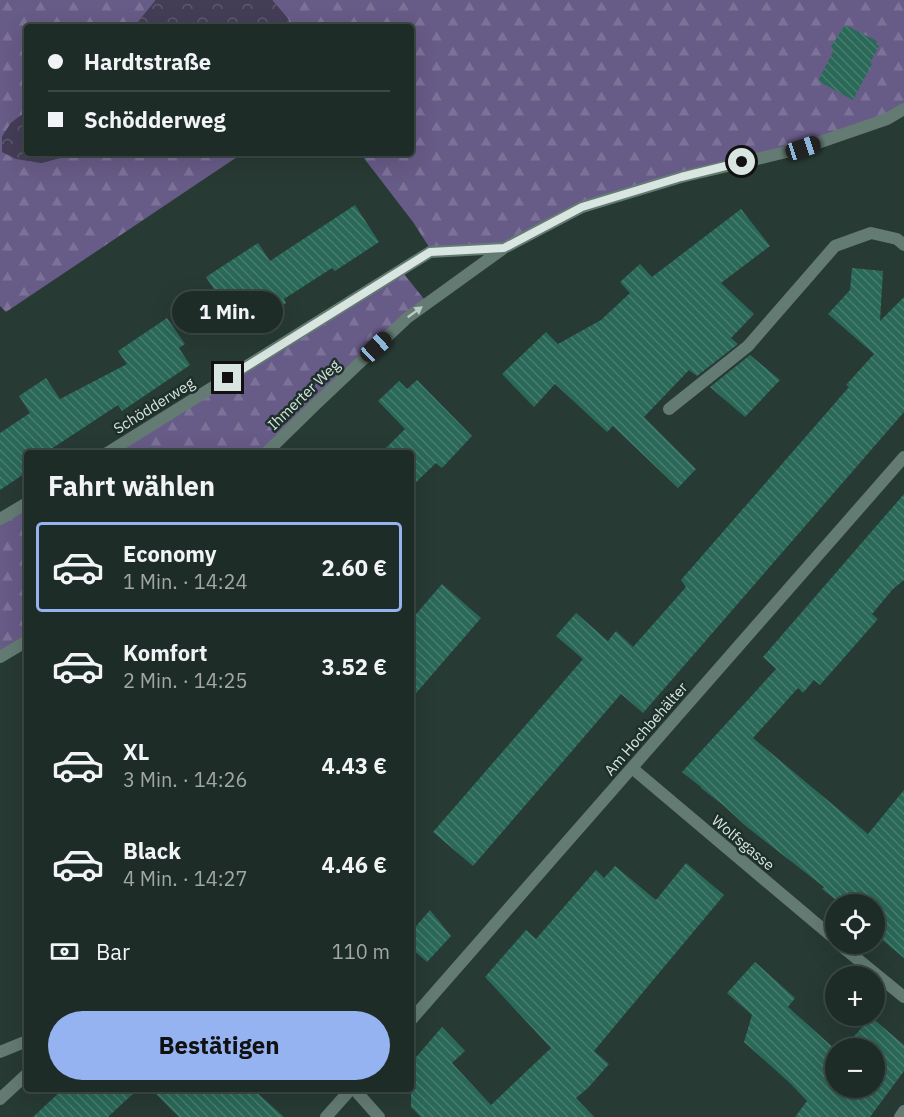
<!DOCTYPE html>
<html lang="de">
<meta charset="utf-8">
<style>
body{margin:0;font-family:"IBM Plex Sans",sans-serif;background:#26342f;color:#f1f3f6;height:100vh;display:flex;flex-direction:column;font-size:22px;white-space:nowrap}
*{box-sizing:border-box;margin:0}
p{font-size:20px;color:#a1a7a7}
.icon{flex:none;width:33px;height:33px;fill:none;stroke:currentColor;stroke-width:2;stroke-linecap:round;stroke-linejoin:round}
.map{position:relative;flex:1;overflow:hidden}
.drawer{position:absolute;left:24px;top:450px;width:390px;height:642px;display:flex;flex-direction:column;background:#1e2c27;border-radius:6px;box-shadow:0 6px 24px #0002,0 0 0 2px #3c4844}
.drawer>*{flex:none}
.guide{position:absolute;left:24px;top:24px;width:390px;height:132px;border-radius:6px;box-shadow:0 6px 24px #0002,0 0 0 2px #3c4844;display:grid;align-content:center;height:132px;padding:0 24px;background:#1e2c27}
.controls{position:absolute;left:825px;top:894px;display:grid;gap:12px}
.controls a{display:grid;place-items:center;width:60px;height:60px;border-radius:50%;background:#1e2c27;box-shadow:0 6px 24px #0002,0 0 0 2px #3c4844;font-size:30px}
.end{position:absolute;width:27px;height:27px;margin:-14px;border:8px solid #d9e5e0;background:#111;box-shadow:0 0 0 3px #111}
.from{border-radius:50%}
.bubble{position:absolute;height:42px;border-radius:21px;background:#1e2c27;box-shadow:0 6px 24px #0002,0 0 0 2px #3c4844;font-size:20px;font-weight:700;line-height:42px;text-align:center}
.car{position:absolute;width:18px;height:36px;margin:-18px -9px;border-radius:8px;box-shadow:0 0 4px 2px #0007;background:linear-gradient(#222 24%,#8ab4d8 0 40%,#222 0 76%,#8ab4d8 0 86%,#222 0)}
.guide b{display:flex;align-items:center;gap:21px;height:57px;font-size:22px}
.guide b+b{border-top:2px solid #3c4844}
.guide i{width:15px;height:15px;background:#f1f3f6}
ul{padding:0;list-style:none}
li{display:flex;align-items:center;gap:18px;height:90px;margin:0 12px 9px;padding:0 12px;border:3px solid transparent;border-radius:6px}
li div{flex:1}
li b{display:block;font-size:22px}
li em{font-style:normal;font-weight:700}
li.on{border-color:#95b2f1}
li>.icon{width:54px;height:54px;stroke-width:1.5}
h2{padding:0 24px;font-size:27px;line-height:72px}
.pay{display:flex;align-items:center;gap:15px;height:66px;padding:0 24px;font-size:22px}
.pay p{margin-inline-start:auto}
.cta{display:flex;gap:12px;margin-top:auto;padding:12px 24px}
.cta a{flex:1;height:69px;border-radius:36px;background:#95b2f1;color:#111;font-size:24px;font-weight:700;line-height:69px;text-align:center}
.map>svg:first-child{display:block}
.forest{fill:url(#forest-firs)}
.park{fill:url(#park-crowns)}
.building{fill:url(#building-back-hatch)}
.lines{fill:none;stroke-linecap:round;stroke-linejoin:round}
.minor{stroke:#637b73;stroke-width:12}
.oneway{fill:#bccac5}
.route{stroke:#d9e5e0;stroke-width:8}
.labels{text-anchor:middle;stroke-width:5;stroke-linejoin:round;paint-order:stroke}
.street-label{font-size:15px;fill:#d9e5e0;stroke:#1e302a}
</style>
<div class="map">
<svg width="904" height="1117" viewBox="0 0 904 1117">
<defs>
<pattern id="forest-firs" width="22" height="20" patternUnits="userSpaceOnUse" patternTransform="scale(1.5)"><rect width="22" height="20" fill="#675b87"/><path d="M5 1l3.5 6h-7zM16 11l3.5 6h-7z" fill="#7c7298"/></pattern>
<pattern id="park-crowns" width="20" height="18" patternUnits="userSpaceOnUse" patternTransform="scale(1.5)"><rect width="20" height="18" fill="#433d56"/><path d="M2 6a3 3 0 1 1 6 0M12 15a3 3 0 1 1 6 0" fill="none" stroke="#5e596e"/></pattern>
<pattern id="building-back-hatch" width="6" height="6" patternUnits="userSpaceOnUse" patternTransform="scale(1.5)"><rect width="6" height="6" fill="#2a6857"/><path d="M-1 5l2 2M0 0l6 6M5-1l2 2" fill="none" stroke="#487d6f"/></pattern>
</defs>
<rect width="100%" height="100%" fill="#283a34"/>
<g class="forest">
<path d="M 0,0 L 156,0 L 134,27 L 27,27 L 27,111 L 11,123 L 2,137 L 3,152 L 41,163 L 78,153 L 243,153 L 6,312 L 0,306 Z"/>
<path d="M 272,0 L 904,0 L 904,106 L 844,132 L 685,173 L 505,244 L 429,247 L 413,222 L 360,153 L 411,153 L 411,27 L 288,27 L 289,20 Z"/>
<path d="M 404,274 L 424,299 L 266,453 L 116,453 Z"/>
<path d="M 27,508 L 27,644 L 0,661 L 0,525 Z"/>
</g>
<g class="park">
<path d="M 156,0 L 272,0 L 289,20 L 288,27 L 134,27 Z"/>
<path d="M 27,111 L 27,153 L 78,153 L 41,163 L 16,159 L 2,152 L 2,137 L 11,123 Z"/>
</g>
<g class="building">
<path d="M 845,25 L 877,41 L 876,44 L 879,46 L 870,63 L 872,64 L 853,100 L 818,81 L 834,50 L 830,48 Z"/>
<path d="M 355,205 L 379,242 L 335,271 L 332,268 L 284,299 L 286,303 L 242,332 L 206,277 L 258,243 L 270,261 Z"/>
<path d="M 741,209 L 770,246 L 721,283 L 754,314 L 731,338 L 738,344 L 697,376 L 689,370 L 644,417 L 696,469 L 678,488 L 613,426 L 607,432 L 555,384 L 534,407 L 502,374 L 546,332 L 558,344 L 601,320 L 630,293 L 620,282 L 640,264 L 652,277 Z"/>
<path d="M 852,268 L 883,271 L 880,321 L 904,297 L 904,412 L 643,713 L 621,694 L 473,866 L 433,832 L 583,659 L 556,636 L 576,613 L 608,641 L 616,631 L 633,647 L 686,587 L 681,580 L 849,387 L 846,385 L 874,354 L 828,314 L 850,290 Z"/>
<path d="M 167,318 L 185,344 L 179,348 L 190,365 L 122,411 L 118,405 L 45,453 L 27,453 L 27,472 L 0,490 L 0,433 L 30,413 L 19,396 L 46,378 L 60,399 L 127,364 L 118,351 Z"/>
<path d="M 750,355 L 780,380 L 745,417 L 710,387 Z"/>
<path d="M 417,380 L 472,436 L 442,468 L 436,463 L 411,487 L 411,453 L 381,453 L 405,429 L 378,401 L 399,381 L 407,389 Z"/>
<path d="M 904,494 L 904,580 L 893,589 L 872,614 L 878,619 L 820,685 L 814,680 L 803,693 L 798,688 L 753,738 L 868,834 L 904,790 L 904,958 L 874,933 L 874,904 L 841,904 L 822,889 L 824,887 L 747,827 L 723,805 L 701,788 L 701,787 L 682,772 L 776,669 L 763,657 Z"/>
<path d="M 442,584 L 481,618 L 411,699 L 411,620 Z"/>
<path d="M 686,863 L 724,895 L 594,1051 L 609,1064 L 588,1088 L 576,1098 L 594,1117 L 421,1117 L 411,1107 L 411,1063 L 442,1027 L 465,1051 L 452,1063 L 491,1105 L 551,1048 L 485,977 L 526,930 L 536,939 L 596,870 L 604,878 L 615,866 L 656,900 Z"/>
<path d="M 430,910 L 451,936 L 427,962 L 411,948 L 411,932 Z"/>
<path d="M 755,962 L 795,998 L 788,1007 L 836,1050 L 836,1088 L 874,1088 L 874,1048 L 844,1048 L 871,1017 L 904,1045 L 904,1071 L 870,1117 L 795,1117 L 807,1101 L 791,1084 L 744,1042 L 752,1015 L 727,993 Z"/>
<path d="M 63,1089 L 138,1089 L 108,1117 L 33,1117 Z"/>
<path d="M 151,1089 L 253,1089 L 284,1117 L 179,1117 Z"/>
</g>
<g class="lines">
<g class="minor">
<path d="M 669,409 L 748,346 L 835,246 L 871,233 L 897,239 L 904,245"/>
<path d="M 107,453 L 430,252 L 502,248"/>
<path d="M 266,453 L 315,405 L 407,318 L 504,248 L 582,207 L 681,177 L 803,148 L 887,119 L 904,109"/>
<path d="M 0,519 L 27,503"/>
<path d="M 0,657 L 27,641"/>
<path d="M 632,768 L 836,940"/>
<path d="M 839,944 L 904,997"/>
<path d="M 411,1020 L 904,457"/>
<path d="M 0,1052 L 27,1041"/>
<path d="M 354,1089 L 379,1117"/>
<path d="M 0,1099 L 27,1074"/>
<path d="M 326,1117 L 351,1089"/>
<path d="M 900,1117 L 904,1111"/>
</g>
</g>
<defs><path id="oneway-solid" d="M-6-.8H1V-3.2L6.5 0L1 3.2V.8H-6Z" transform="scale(1.5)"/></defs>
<use class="oneway" href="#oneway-solid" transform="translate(415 312) rotate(-36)"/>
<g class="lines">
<path class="route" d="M 228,378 L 430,252 L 504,248 L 582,207 L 681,177 L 742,162"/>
</g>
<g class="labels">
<g class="street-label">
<text transform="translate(304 395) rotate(-44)" y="5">Ihmerter Weg</text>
<text transform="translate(154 406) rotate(-32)" y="5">Schödderweg</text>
<text transform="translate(646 729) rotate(-49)" y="5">Am Hochbehälter</text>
<text transform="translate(743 843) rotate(40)" y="5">Wolfsgasse</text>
</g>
</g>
</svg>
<div class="controls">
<a><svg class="icon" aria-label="locate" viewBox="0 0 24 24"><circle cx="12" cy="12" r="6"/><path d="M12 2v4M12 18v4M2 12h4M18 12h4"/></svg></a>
<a>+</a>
<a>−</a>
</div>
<i class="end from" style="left:742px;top:162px"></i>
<i class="end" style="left:228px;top:378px"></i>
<div class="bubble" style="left:172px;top:291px;width:111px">1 Min.</div>
<i class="car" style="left:803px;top:148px;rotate:72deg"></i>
<i class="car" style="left:376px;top:347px;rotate:47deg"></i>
<div class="guide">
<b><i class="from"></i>Hardtstraße</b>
<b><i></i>Schödderweg</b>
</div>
<section class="drawer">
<h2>Fahrt wählen</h2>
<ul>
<li class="on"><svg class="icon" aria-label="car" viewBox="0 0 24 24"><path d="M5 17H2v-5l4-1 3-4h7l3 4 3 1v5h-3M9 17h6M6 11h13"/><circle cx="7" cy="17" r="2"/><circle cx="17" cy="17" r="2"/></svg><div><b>Economy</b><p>1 Min. · 14:24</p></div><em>2.60 €</em></li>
<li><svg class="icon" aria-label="car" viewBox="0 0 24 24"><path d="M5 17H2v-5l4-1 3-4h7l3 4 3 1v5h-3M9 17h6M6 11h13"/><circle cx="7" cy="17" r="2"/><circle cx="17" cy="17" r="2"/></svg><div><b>Komfort</b><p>2 Min. · 14:25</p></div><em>3.52 €</em></li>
<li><svg class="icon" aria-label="car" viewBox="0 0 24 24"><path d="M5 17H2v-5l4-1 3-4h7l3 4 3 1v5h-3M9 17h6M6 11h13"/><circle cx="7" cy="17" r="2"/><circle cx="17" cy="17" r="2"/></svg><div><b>XL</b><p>3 Min. · 14:26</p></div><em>4.43 €</em></li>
<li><svg class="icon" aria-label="car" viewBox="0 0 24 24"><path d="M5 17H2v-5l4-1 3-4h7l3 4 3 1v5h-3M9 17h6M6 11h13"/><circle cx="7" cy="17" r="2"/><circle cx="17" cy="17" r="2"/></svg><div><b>Black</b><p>4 Min. · 14:27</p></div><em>4.46 €</em></li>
</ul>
<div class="pay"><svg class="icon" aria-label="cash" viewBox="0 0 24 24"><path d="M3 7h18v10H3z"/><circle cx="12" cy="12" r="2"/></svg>Bar<p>110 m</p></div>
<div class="cta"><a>Bestätigen</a></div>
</section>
</div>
